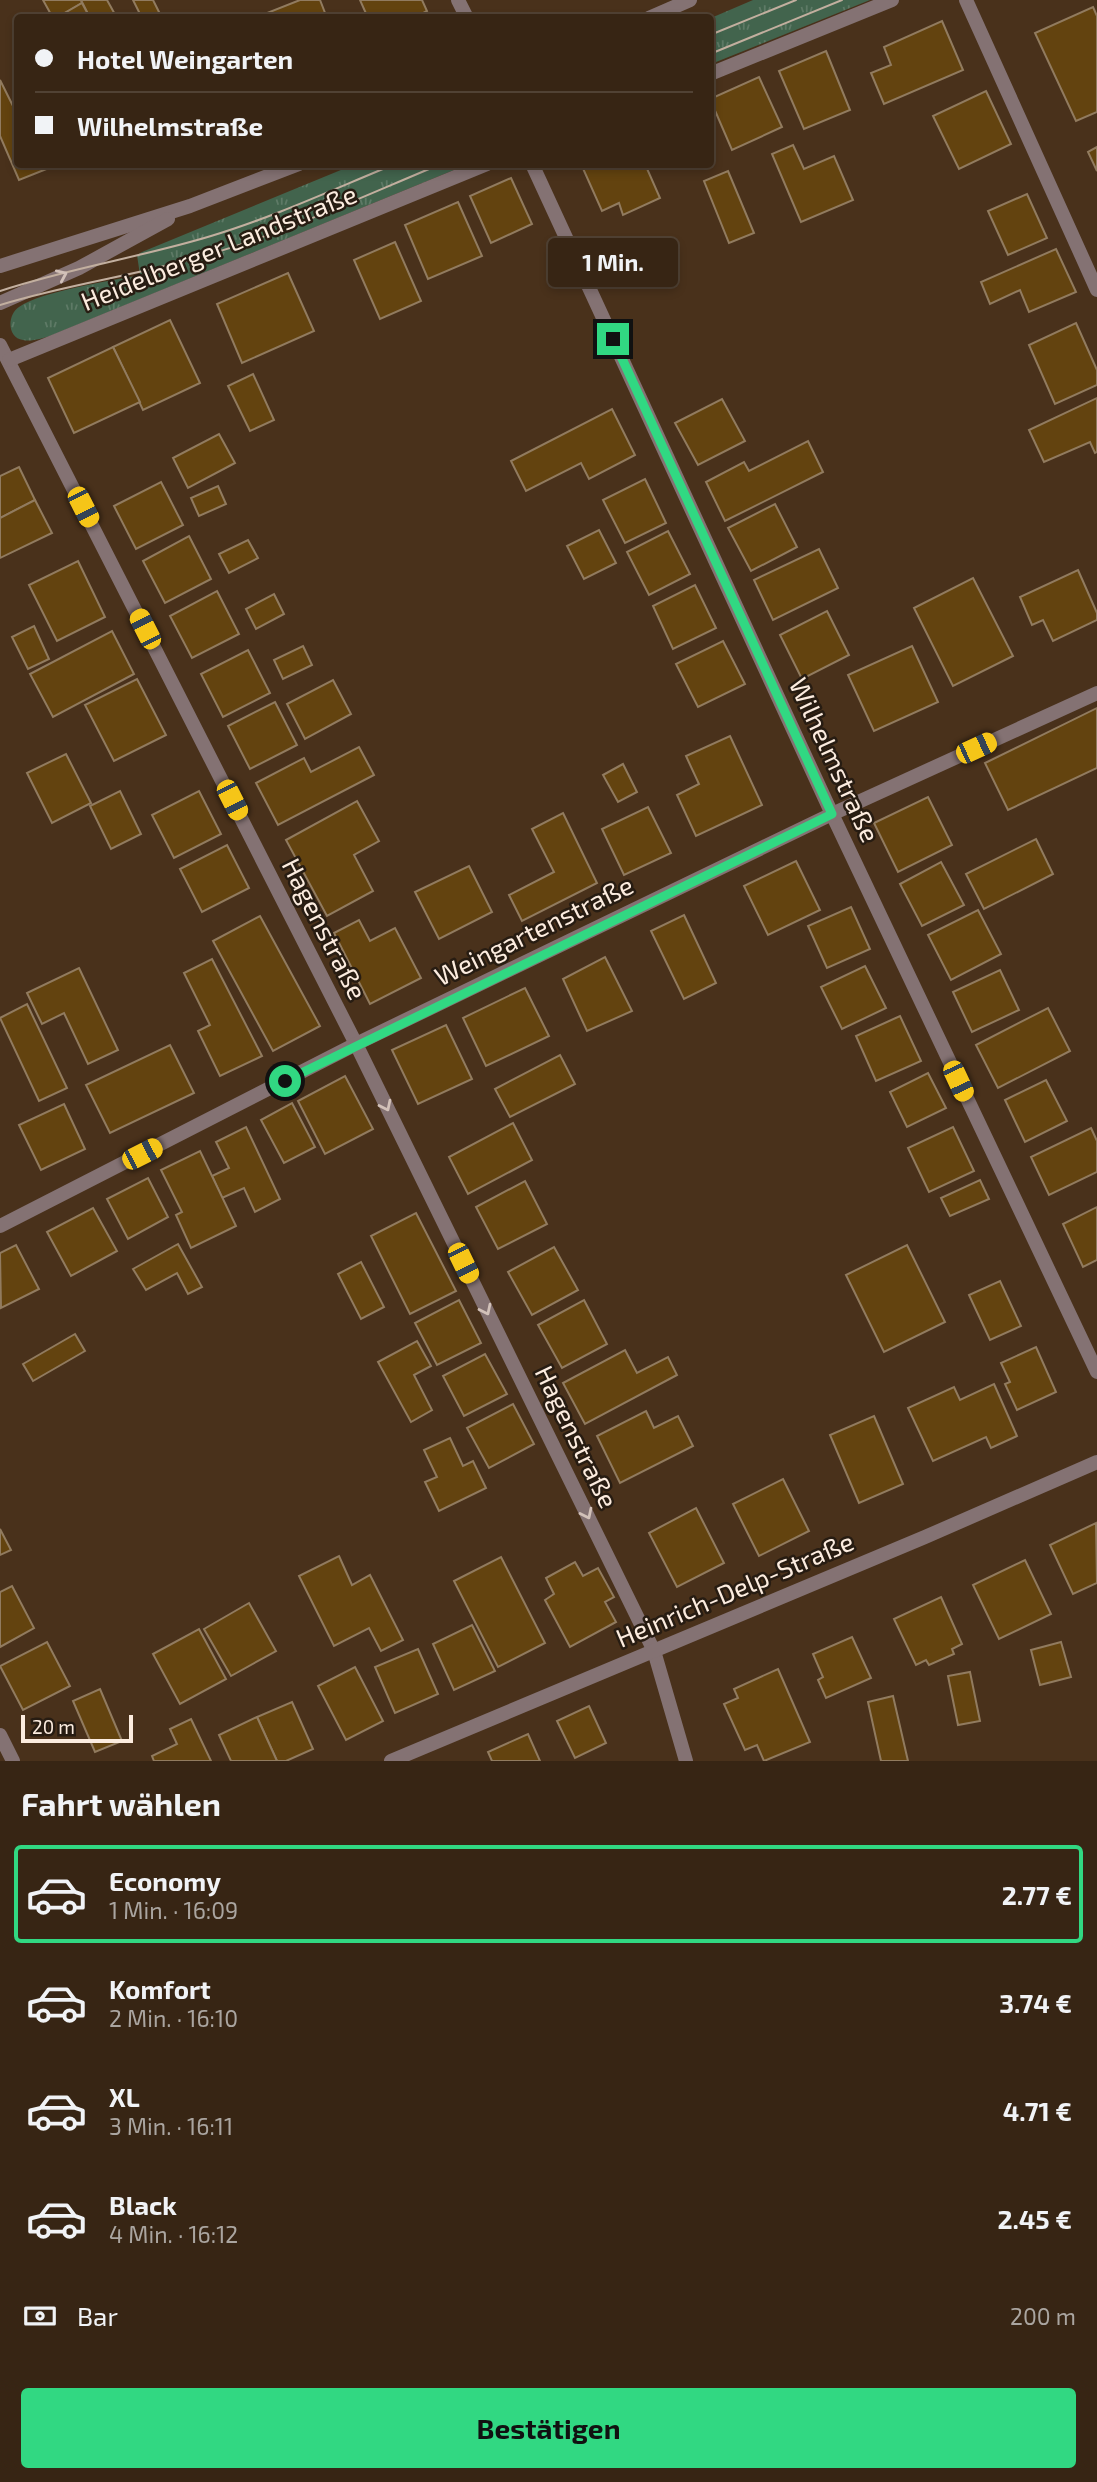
<!DOCTYPE html>
<html lang="de">
<meta charset="utf-8">
<style>
body{margin:0;font-family:"Exo 2",sans-serif;background:#3e2d1d;color:#f1f3f6;height:100vh;display:flex;flex-direction:column;font-size:26px;white-space:nowrap}
*{box-sizing:border-box;margin:0}
p{font-size:23px;color:#aaa5a0}
.icon{flex:none;width:38px;height:38px;fill:none;stroke:currentColor;stroke-width:2;stroke-linecap:round;stroke-linejoin:round}
.map{position:relative;height:1761px;overflow:hidden}
.side{display:flex;flex-direction:column;background:#372514;flex:1}
.side>*{flex:none}
.guide{position:absolute;left:14px;top:14px;width:700px;height:154px;border-radius:7px;box-shadow:0 4px 10px #0003,0 0 0 2px #514234;display:grid;align-content:center;height:154px;padding:0 21px;background:#372514}
.scale{position:absolute;left:21px;bottom:18px;width:112px;box-sizing:border-box;padding-left:7px;border:4px solid #fcecdf;border-top:0;font-size:19px;line-height:24px;white-space:nowrap;color:#fcecdf;-webkit-text-stroke:5px #271c12;paint-order:stroke}
.end{position:absolute;width:32px;height:32px;margin:-16px;border:9px solid #31d882;background:#111;box-shadow:0 0 0 4px #111}
.from{border-radius:50%}
.bubble{position:absolute;height:49px;border-radius:7px;background:#372514;box-shadow:0 4px 10px #0003,0 0 0 2px #514234;font-size:23px;font-weight:700;line-height:49px;text-align:center}
.car{position:absolute;width:21px;height:42px;margin:-21px -10px;border-radius:9px;box-shadow:0 0 5px 2px #0007;background:linear-gradient(#f5c518 24%,#345 0 40%,#f5c518 0 76%,#345 0 86%,#f5c518 0)}
.guide b{display:flex;align-items:center;gap:24px;height:66px;font-size:26px}
.guide b+b{border-top:2px solid #514234}
.guide i{width:18px;height:18px;background:#f1f3f6}
ul{padding:0;list-style:none}
li{display:flex;align-items:center;gap:21px;height:98px;margin:0 14px 10px;padding:0 7px;border:4px solid transparent;border-radius:7px}
li div{flex:1}
li b{display:block;font-size:26px}
li em{font-style:normal;font-weight:700}
li.on{border-color:#31d882}
li>.icon{width:63px;height:63px;stroke-width:1.5}
h2{padding:0 21px;font-size:32px;line-height:84px}
.pay{display:flex;align-items:center;gap:18px;height:77px;padding:0 21px;font-size:26px}
.pay p{margin-inline-start:auto}
.primary-button{display:flex;gap:14px;margin-top:auto;padding:14px 21px}
.primary-button a{flex:1;height:80px;border-radius:7px;background:#31d882;color:#111;font-size:28px;font-weight:700;line-height:80px;text-align:center}
.map>svg:first-child{display:block}
.grass{fill:url(#grass-tufts)}
.building{fill:#63430f;stroke:#917b5f;stroke-width:2}
.lines{fill:none;stroke-linecap:round;stroke-linejoin:round}
.service{stroke:#847273;stroke-width:14}
.minor{stroke:#847273;stroke-width:14}
.tertiary{stroke:#847273;stroke-width:14}
.tram{stroke:#c2af9f;stroke-width:2}
.oneway{stroke:#d2c1b9}
.route{stroke:#31d882;stroke-width:9}
.labels{text-anchor:middle;stroke-width:5;stroke-linejoin:round;paint-order:stroke}
.street-label{font-size:26px;fill:#fcecdf;stroke:#271c12}
</style>
<div class="map">
<svg width="1097" height="1761" viewBox="0 0 1097 1761">
<defs>
<pattern id="grass-tufts" width="24" height="20" patternUnits="userSpaceOnUse" patternTransform="scale(1.75)"><rect width="24" height="20" fill="#42644d"/><path d="M3 7l-1-3M5 7V3M7 7l1-3M15 17l-1-3M17 17v-4M19 17l1-3" fill="none" stroke="#5e7a66"/></pattern>
</defs>
<rect width="100%" height="100%" fill="#49311b"/>
<g class="grass">
<path d="M 753,0 L 870,0 L 711,64 L 711,18 Z"/>
<path d="M 353,165 L 466,165 L 50,336 C 42,338 32,342 23,340 C 7,338 7,315 19,307 C 42,291 111,281 140,275 L 137,255 L 142,252 Z"/>
</g>
<g class="building">
<path d="M 43,0 L 81,0 L 82,3 L 57,18 L 53,18 Z"/>
<path d="M 81,0 L 107,0 L 117,18 L 90,18 Z"/>
<path d="M 133,0 L 153,0 L 160,14 L 154,18 L 142,18 Z"/>
<path d="M 300,0 L 320,0 L 327,18 L 269,18 L 267,13 Z"/>
<path d="M 360,0 L 422,0 L 427,11 L 414,18 L 368,18 Z"/>
<path d="M 82,3 L 90,18 L 65,18 L 63,14 Z"/>
<path d="M 1093,7 L 1097,16 L 1097,112 L 1076,121 L 1035,33 Z"/>
<path d="M 942,21 L 963,70 L 884,104 L 871,73 L 891,65 L 884,47 Z"/>
<path d="M 826,51 L 850,110 L 804,129 L 779,71 Z"/>
<path d="M 759,77 L 782,127 L 732,150 L 710,99 Z"/>
<path d="M 0,80 L 18,116 L 18,164 L 59,164 L 19,180 L 0,136 Z"/>
<path d="M 986,91 L 1011,144 L 959,169 L 933,116 Z"/>
<path d="M 793,145 L 804,169 L 834,156 L 853,200 L 801,222 L 772,154 Z"/>
<path d="M 1097,147 L 1097,171 L 1088,152 Z"/>
<path d="M 581,164 L 645,164 L 660,198 L 623,215 L 619,203 L 602,211 Z"/>
<path d="M 728,171 L 754,233 L 729,243 L 704,181 Z"/>
<path d="M 511,178 L 532,224 L 491,243 L 470,196 Z"/>
<path d="M 1027,194 L 1047,238 L 1008,255 L 988,211 Z"/>
<path d="M 458,202 L 482,256 L 428,279 L 405,225 Z"/>
<path d="M 395,242 L 421,301 L 380,319 L 354,260 Z"/>
<path d="M 1056,249 L 1076,292 L 1029,312 L 1020,290 L 990,304 L 981,282 Z"/>
<path d="M 288,273 L 314,331 L 242,363 L 217,304 Z"/>
<path d="M 170,320 L 200,383 L 143,410 L 113,347 Z"/>
<path d="M 1076,323 L 1097,370 L 1097,385 L 1055,404 L 1029,345 Z"/>
<path d="M 113,347 L 140,402 L 74,433 L 48,378 Z"/>
<path d="M 253,374 L 274,420 L 250,431 L 228,386 Z"/>
<path d="M 1097,398 L 1097,452 L 1095,453 L 1090,442 L 1044,462 L 1029,430 Z"/>
<path d="M 722,399 L 745,441 L 698,465 L 675,423 Z"/>
<path d="M 612,409 L 635,455 L 589,479 L 581,463 L 526,491 L 511,461 Z"/>
<path d="M 219,434 L 235,463 L 188,488 L 173,458 Z"/>
<path d="M 808,441 L 823,472 L 725,521 L 706,482 L 744,462 L 749,471 Z"/>
<path d="M 19,467 L 35,500 L 0,518 L 0,476 Z"/>
<path d="M 645,479 L 666,523 L 625,543 L 603,500 Z"/>
<path d="M 161,482 L 183,525 L 136,549 L 114,506 Z"/>
<path d="M 218,486 L 226,504 L 199,516 L 191,498 Z"/>
<path d="M 35,500 L 52,533 L 0,558 L 0,518 Z"/>
<path d="M 775,504 L 797,547 L 751,571 L 728,528 Z"/>
<path d="M 599,530 L 616,563 L 584,579 L 567,546 Z"/>
<path d="M 668,531 L 690,574 L 649,595 L 627,552 Z"/>
<path d="M 189,536 L 211,579 L 165,603 L 143,561 Z"/>
<path d="M 248,540 L 258,558 L 229,573 L 219,554 Z"/>
<path d="M 819,549 L 838,588 L 773,620 L 754,580 Z"/>
<path d="M 78,561 L 105,617 L 57,641 L 29,585 Z"/>
<path d="M 1078,570 L 1097,613 L 1097,620 L 1053,641 L 1043,620 L 1032,625 L 1020,597 Z"/>
<path d="M 973,578 L 1013,656 L 953,686 L 914,608 Z"/>
<path d="M 695,585 L 716,628 L 673,649 L 653,606 Z"/>
<path d="M 217,591 L 239,634 L 192,658 L 170,616 Z"/>
<path d="M 274,594 L 284,614 L 256,629 L 246,609 Z"/>
<path d="M 827,611 L 849,655 L 802,679 L 780,635 Z"/>
<path d="M 34,626 L 49,659 L 28,669 L 12,637 Z"/>
<path d="M 112,631 L 134,674 L 53,717 L 30,674 Z"/>
<path d="M 723,641 L 745,684 L 698,707 L 676,664 Z"/>
<path d="M 303,646 L 312,665 L 283,679 L 274,660 Z"/>
<path d="M 912,646 L 938,702 L 874,731 L 848,675 Z"/>
<path d="M 248,650 L 270,693 L 223,717 L 201,674 Z"/>
<path d="M 137,679 L 166,735 L 114,761 L 85,705 Z"/>
<path d="M 333,680 L 351,714 L 305,739 L 287,704 Z"/>
<path d="M 275,702 L 297,745 L 250,769 L 228,726 Z"/>
<path d="M 1097,708 L 1097,768 L 1008,810 L 985,763 Z"/>
<path d="M 730,736 L 762,805 L 696,836 L 677,795 L 699,784 L 686,756 Z"/>
<path d="M 359,747 L 374,775 L 278,825 L 256,783 L 304,758 L 311,772 Z"/>
<path d="M 66,754 L 91,803 L 52,823 L 27,773 Z"/>
<path d="M 623,764 L 637,792 L 618,802 L 603,775 Z"/>
<path d="M 120,791 L 141,834 L 111,849 L 90,806 Z"/>
<path d="M 199,791 L 221,834 L 174,858 L 152,815 Z"/>
<path d="M 928,797 L 952,845 L 898,872 L 874,823 Z"/>
<path d="M 357,801 L 379,841 L 354,855 L 373,891 L 327,916 L 286,840 Z"/>
<path d="M 648,807 L 671,853 L 624,875 L 602,829 Z"/>
<path d="M 563,813 L 597,883 L 522,921 L 509,895 L 554,872 L 532,829 Z"/>
<path d="M 1036,839 L 1053,874 L 984,909 L 966,874 Z"/>
<path d="M 227,845 L 249,888 L 202,912 L 180,869 Z"/>
<path d="M 796,861 L 820,910 L 768,935 L 744,886 Z"/>
<path d="M 941,862 L 964,905 L 922,926 L 900,884 Z"/>
<path d="M 469,866 L 492,912 L 439,939 L 415,892 Z"/>
<path d="M 851,907 L 870,949 L 827,968 L 808,926 Z"/>
<path d="M 978,910 L 1001,954 L 951,980 L 928,935 Z"/>
<path d="M 684,915 L 716,983 L 684,999 L 651,931 Z"/>
<path d="M 260,916 L 320,1026 L 273,1051 L 213,941 Z"/>
<path d="M 359,920 L 370,941 L 395,928 L 421,978 L 370,1004 L 334,933 Z"/>
<path d="M 605,957 L 632,1011 L 587,1031 L 563,979 Z"/>
<path d="M 212,959 L 262,1056 L 220,1076 L 198,1031 L 210,1025 L 184,973 Z"/>
<path d="M 865,966 L 886,1008 L 842,1029 L 821,987 Z"/>
<path d="M 79,968 L 118,1050 L 88,1064 L 64,1013 L 42,1024 L 27,993 Z"/>
<path d="M 1000,970 L 1019,1010 L 972,1032 L 953,992 Z"/>
<path d="M 525,988 L 549,1036 L 486,1066 L 463,1018 Z"/>
<path d="M 27,1004 L 67,1088 L 39,1101 L 0,1018 Z"/>
<path d="M 1048,1008 L 1070,1051 L 998,1088 L 976,1045 Z"/>
<path d="M 900,1016 L 921,1061 L 876,1081 L 856,1036 Z"/>
<path d="M 446,1025 L 472,1079 L 418,1104 L 392,1050 Z"/>
<path d="M 170,1045 L 194,1093 L 110,1133 L 86,1085 Z"/>
<path d="M 560,1055 L 575,1084 L 510,1117 L 495,1089 Z"/>
<path d="M 928,1073 L 946,1108 L 907,1127 L 890,1092 Z"/>
<path d="M 345,1076 L 373,1129 L 325,1154 L 298,1101 Z"/>
<path d="M 1046,1080 L 1067,1121 L 1025,1142 L 1005,1100 Z"/>
<path d="M 292,1103 L 315,1147 L 284,1163 L 261,1120 Z"/>
<path d="M 64,1104 L 85,1149 L 41,1170 L 19,1125 Z"/>
<path d="M 513,1123 L 532,1160 L 468,1194 L 449,1157 Z"/>
<path d="M 246,1127 L 280,1199 L 255,1212 L 244,1188 L 222,1198 L 212,1176 L 229,1168 L 216,1142 Z"/>
<path d="M 953,1127 L 974,1171 L 929,1192 L 908,1148 Z"/>
<path d="M 1091,1128 L 1097,1141 L 1097,1172 L 1049,1195 L 1031,1157 Z"/>
<path d="M 200,1151 L 236,1226 L 191,1248 L 176,1215 L 182,1212 L 161,1170 Z"/>
<path d="M 148,1178 L 168,1217 L 128,1239 L 107,1199 Z"/>
<path d="M 980,1180 L 989,1199 L 950,1216 L 941,1198 Z"/>
<path d="M 525,1181 L 547,1224 L 498,1249 L 476,1207 Z"/>
<path d="M 1097,1207 L 1097,1260 L 1083,1267 L 1063,1224 Z"/>
<path d="M 93,1208 L 117,1251 L 71,1276 L 47,1232 Z"/>
<path d="M 416,1213 L 456,1291 L 410,1314 L 371,1236 Z"/>
<path d="M 178,1244 L 202,1287 L 188,1294 L 177,1273 L 146,1290 L 133,1269 Z"/>
<path d="M 16,1245 L 39,1289 L 1,1308 L 0,1253 Z"/>
<path d="M 907,1245 L 945,1322 L 884,1352 L 846,1275 Z"/>
<path d="M 554,1247 L 578,1290 L 532,1315 L 508,1272 Z"/>
<path d="M 361,1262 L 384,1307 L 361,1319 L 338,1274 Z"/>
<path d="M 1000,1281 L 1021,1326 L 990,1340 L 969,1295 Z"/>
<path d="M 459,1300 L 481,1343 L 437,1365 L 415,1323 Z"/>
<path d="M 584,1300 L 607,1344 L 562,1368 L 538,1325 Z"/>
<path d="M 75,1334 L 85,1351 L 33,1381 L 23,1364 Z"/>
<path d="M 417,1341 L 431,1366 L 414,1375 L 432,1410 L 411,1422 L 378,1362 Z"/>
<path d="M 1036,1347 L 1056,1392 L 1017,1410 L 1005,1384 L 1010,1382 L 1001,1363 Z"/>
<path d="M 625,1350 L 637,1373 L 668,1357 L 677,1375 L 585,1424 L 563,1383 Z"/>
<path d="M 485,1354 L 507,1394 L 464,1416 L 443,1376 Z"/>
<path d="M 994,1384 L 1017,1436 L 991,1448 L 986,1437 L 933,1461 L 908,1408 L 954,1387 L 960,1400 Z"/>
<path d="M 513,1404 L 534,1444 L 489,1468 L 467,1428 Z"/>
<path d="M 646,1411 L 654,1428 L 678,1416 L 693,1446 L 620,1483 L 597,1436 Z"/>
<path d="M 874,1416 L 903,1484 L 859,1503 L 830,1435 Z"/>
<path d="M 450,1438 L 463,1466 L 473,1461 L 486,1488 L 439,1511 L 425,1482 L 437,1477 L 424,1450 Z"/>
<path d="M 783,1479 L 809,1531 L 759,1556 L 733,1504 Z"/>
<path d="M 696,1508 L 724,1563 L 677,1587 L 649,1533 Z"/>
<path d="M 1096,1523 L 1097,1583 L 1073,1594 L 1050,1545 Z"/>
<path d="M 0,1529 L 11,1550 L 0,1555 Z"/>
<path d="M 339,1556 L 352,1585 L 370,1575 L 403,1640 L 381,1651 L 369,1628 L 334,1646 L 299,1576 Z"/>
<path d="M 501,1557 L 545,1643 L 498,1667 L 454,1581 Z"/>
<path d="M 1025,1560 L 1051,1614 L 999,1639 L 973,1585 Z"/>
<path d="M 575,1562 L 583,1576 L 598,1568 L 614,1597 L 605,1602 L 616,1622 L 570,1647 L 545,1600 L 554,1594 L 546,1578 Z"/>
<path d="M 12,1586 L 34,1628 L 0,1647 L 0,1592 Z"/>
<path d="M 941,1597 L 962,1644 L 952,1649 L 954,1654 L 929,1665 L 926,1660 L 916,1665 L 894,1619 Z"/>
<path d="M 249,1603 L 276,1651 L 231,1676 L 204,1629 Z"/>
<path d="M 472,1625 L 495,1671 L 454,1690 L 433,1644 Z"/>
<path d="M 199,1629 L 226,1679 L 180,1704 L 153,1654 Z"/>
<path d="M 852,1637 L 871,1678 L 826,1698 L 818,1680 L 823,1677 L 813,1654 Z"/>
<path d="M 47,1642 L 70,1686 L 23,1710 L 0,1666 Z"/>
<path d="M 1061,1642 L 1071,1677 L 1040,1685 L 1031,1650 Z"/>
<path d="M 418,1649 L 438,1694 L 395,1713 L 375,1667 Z"/>
<path d="M 355,1667 L 383,1721 L 346,1740 L 318,1686 Z"/>
<path d="M 778,1669 L 810,1742 L 764,1761 L 757,1745 L 745,1750 L 724,1704 L 738,1698 L 734,1689 Z"/>
<path d="M 970,1672 L 980,1721 L 958,1725 L 948,1676 Z"/>
<path d="M 100,1689 L 122,1741 L 95,1752 L 73,1701 Z"/>
<path d="M 893,1696 L 908,1761 L 881,1761 L 868,1702 Z"/>
<path d="M 292,1702 L 313,1749 L 286,1761 L 277,1761 L 257,1717 Z"/>
<path d="M 589,1706 L 606,1743 L 575,1758 L 557,1721 Z"/>
<path d="M 257,1717 L 277,1761 L 231,1761 L 219,1735 Z"/>
<path d="M 191,1719 L 211,1761 L 154,1761 L 152,1756 L 177,1744 L 170,1729 Z"/>
<path d="M 528,1734 L 540,1761 L 492,1761 L 488,1752 Z"/>
</g>
<g class="lines">
<path class="service" d="M 458,0 L 467,18"/>
<g class="minor">
<path d="M 966,0 L 1097,290"/>
<path d="M 710,74 L 892,0"/>
<path d="M 532,164 L 832,814 L 1097,1372"/>
<path d="M 0,345 L 356,1044 L 654,1651 L 686,1761"/>
<path d="M 9,360 L 487,164"/>
<path d="M 0,1226 L 356,1044 L 832,814 L 1097,693"/>
<path d="M 0,1735 L 13,1761"/>
<path d="M 391,1761 L 925,1537 L 1097,1462"/>
</g>
<g class="tertiary">
<path d="M 649,18 L 690,0"/>
<path d="M 0,266 L 190,206 L 299,164"/>
<path d="M 0,303 L 79,268 L 168,219"/>
</g>
<g class="tram">
<path d="M 710,35 L 796,0"/>
<path d="M 710,54 L 842,0"/>
<path d="M 0,291 C 69,268 142,257 211,236 C 274,217 334,189 395,164"/>
<path d="M 0,305 C 68,284 139,275 207,255 C 287,232 364,196 441,164"/>
</g>
</g>
<defs><path id="oneway-chevron" d="M-2-3.5L2.5 0L-2 3.5" fill="none" stroke-width="1.6" stroke-linecap="round" stroke-linejoin="round" transform="scale(1.75)"/></defs>
<g class="oneway">
<use href="#oneway-chevron" transform="translate(62 275) rotate(-24)"/>
<use href="#oneway-chevron" transform="translate(386 1106) rotate(64)"/>
<use href="#oneway-chevron" transform="translate(486 1310) rotate(64)"/>
<use href="#oneway-chevron" transform="translate(587 1514) rotate(64)"/>
</g>
<g class="lines">
<path class="route" d="M 285,1081 L 832,814 L 613,339"/>
</g>
<g class="labels">
<g class="street-label">
<text transform="translate(219 248) rotate(-22)" y="9">Heidelberger Landstraße</text>
<text transform="translate(834 760) rotate(65)" y="9">Wilhelmstraße</text>
<text transform="translate(324 929) rotate(63)" y="9">Hagenstraße</text>
<text transform="translate(534 931) rotate(-26)" y="9">Weingartenstraße</text>
<text transform="translate(576 1437) rotate(64)" y="9">Hagenstraße</text>
<text transform="translate(735 1590) rotate(-23)" y="9">Heinrich-Delp-Straße</text>
</g>
</g>
</svg>
<div class="scale">20 m</div>
<i class="end from" style="left:285px;top:1081px"></i>
<i class="end" style="left:613px;top:339px"></i>
<div class="bubble" style="left:548px;top:238px;width:130px">1 Min.</div>
<i class="car" style="left:83px;top:507px;rotate:153deg"></i>
<i class="car" style="left:145px;top:629px;rotate:333deg"></i>
<i class="car" style="left:976px;top:748px;rotate:65deg"></i>
<i class="car" style="left:232px;top:800px;rotate:153deg"></i>
<i class="car" style="left:958px;top:1081px;rotate:155deg"></i>
<i class="car" style="left:142px;top:1154px;rotate:63deg"></i>
<i class="car" style="left:463px;top:1263px;rotate:154deg"></i>
<div class="guide">
<b><i class="from"></i>Hotel Weingarten</b>
<b><i></i>Wilhelmstraße</b>
</div>
</div>
<section class="side">
<h2>Fahrt wählen</h2>
<ul>
<li class="on"><svg class="icon" aria-label="car" viewBox="0 0 24 24"><path d="M5 17H2v-5l4-1 3-4h7l3 4 3 1v5h-3M9 17h6M6 11h13"/><circle cx="7" cy="17" r="2"/><circle cx="17" cy="17" r="2"/></svg><div><b>Economy</b><p>1 Min. · 16:09</p></div><em>2.77 €</em></li>
<li><svg class="icon" aria-label="car" viewBox="0 0 24 24"><path d="M5 17H2v-5l4-1 3-4h7l3 4 3 1v5h-3M9 17h6M6 11h13"/><circle cx="7" cy="17" r="2"/><circle cx="17" cy="17" r="2"/></svg><div><b>Komfort</b><p>2 Min. · 16:10</p></div><em>3.74 €</em></li>
<li><svg class="icon" aria-label="car" viewBox="0 0 24 24"><path d="M5 17H2v-5l4-1 3-4h7l3 4 3 1v5h-3M9 17h6M6 11h13"/><circle cx="7" cy="17" r="2"/><circle cx="17" cy="17" r="2"/></svg><div><b>XL</b><p>3 Min. · 16:11</p></div><em>4.71 €</em></li>
<li><svg class="icon" aria-label="car" viewBox="0 0 24 24"><path d="M5 17H2v-5l4-1 3-4h7l3 4 3 1v5h-3M9 17h6M6 11h13"/><circle cx="7" cy="17" r="2"/><circle cx="17" cy="17" r="2"/></svg><div><b>Black</b><p>4 Min. · 16:12</p></div><em>2.45 €</em></li>
</ul>
<div class="pay"><svg class="icon" aria-label="cash" viewBox="0 0 24 24"><path d="M3 7h18v10H3z"/><circle cx="12" cy="12" r="2"/></svg>Bar<p>200 m</p></div>
<div class="primary-button"><a>Bestätigen</a></div>
</section>
